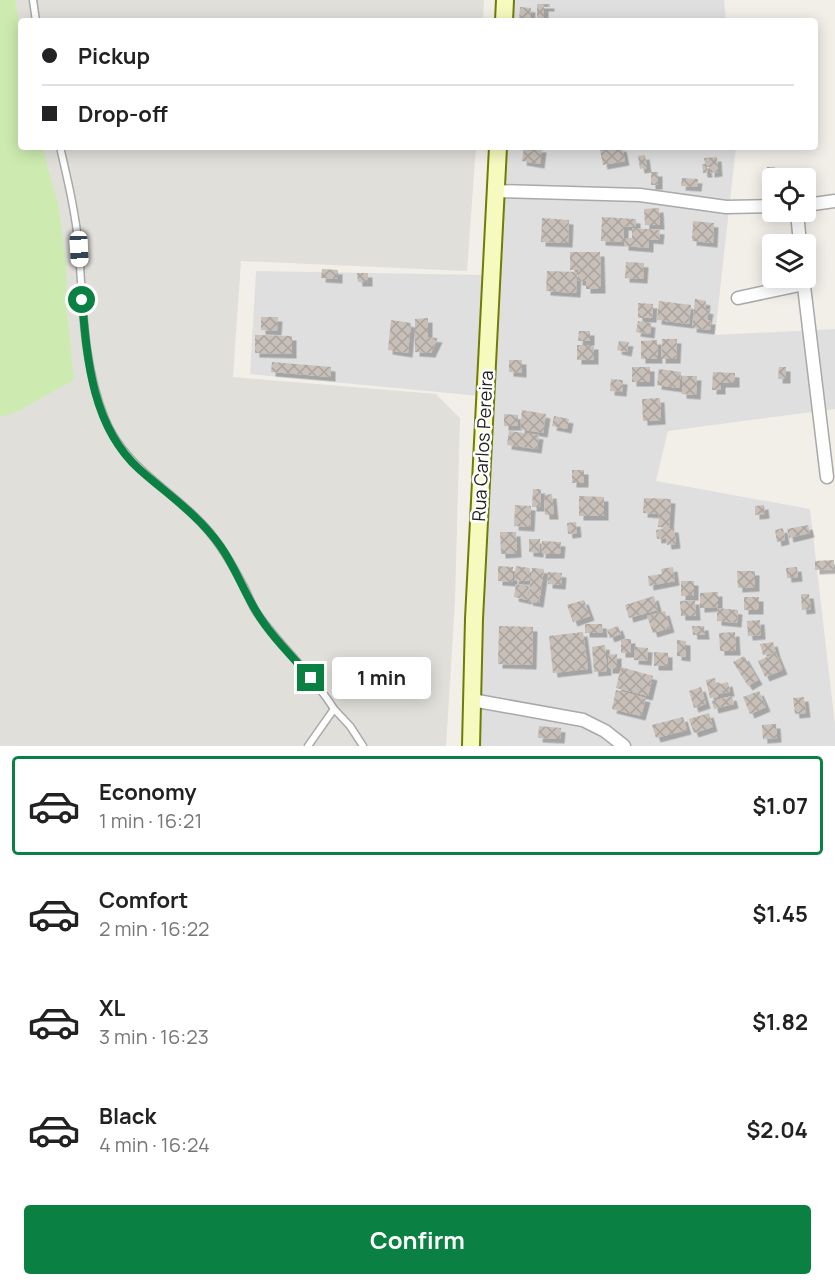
<!DOCTYPE html>
<meta charset="utf-8">
<style>
body{margin:0;font-family:Manrope,sans-serif;background:#f6f6f6;color:#222;height:100vh;display:flex;flex-direction:column;font-size:22px;white-space:nowrap}
*{box-sizing:border-box;margin:0}
p{font-size:20px;color:#767676}
.icon{flex:none;width:33px;height:33px;fill:none;stroke:currentColor;stroke-width:2;stroke-linecap:round;stroke-linejoin:round}
.map{position:relative;height:746px;overflow:hidden}
.panel{display:flex;flex-direction:column;background:#fff;flex:1}
.panel>*{flex:none}
.top-card{position:absolute;left:18px;top:18px;width:800px;height:132px;border-radius:6px;box-shadow:0 3px 15px #0003;display:grid;align-content:center;height:132px;padding:0 24px;background:#fff}
.fabs{position:absolute;left:762px;top:168px;display:grid;gap:12px}
.fabs a{display:grid;place-items:center;width:54px;height:54px;border-radius:6px;background:#fff;box-shadow:0 3px 15px #0003;font-size:30px}
.end{position:absolute;width:27px;height:27px;margin:-14px;border:8px solid #0b8043;background:#fff;box-shadow:0 0 0 3px #fff}
.from{border-radius:50%}
.bubble{position:absolute;height:42px;border-radius:6px;background:#fff;box-shadow:0 3px 15px #0003;font-size:20px;font-weight:700;line-height:42px;text-align:center}
.car{position:absolute;width:18px;height:36px;margin:-18px -9px;border-radius:8px;box-shadow:0 0 4px 2px #0007;background:linear-gradient(#fff 24%,#345 0 40%,#fff 0 76%,#345 0 86%,#fff 0)}
.top-card b{display:flex;align-items:center;gap:21px;height:57px;font-size:22px}
.top-card b+b{border-top:2px solid #e0e0e0}
.top-card i{width:15px;height:15px;background:#222}
ul{padding:10px 0 0;list-style:none}
li{display:flex;align-items:center;gap:18px;height:99px;margin:0 12px 9px;padding:0 12px;border:3px solid transparent;border-radius:6px}
li div{flex:1}
li b{display:block;font-size:22px}
li em{font-style:normal;font-weight:700}
li.current{border-color:#0b8043}
li>.icon{width:54px;height:54px;stroke-width:1.5}
.cta{display:flex;gap:12px;margin-top:auto;padding:12px 24px}
.cta a{flex:1;height:69px;border-radius:6px;background:#0b8043;color:#fff;font-size:24px;font-weight:700;line-height:69px;text-align:center}
.map>svg:first-child{display:block}
.residential{fill:#e0dfdf}
.airport{fill:#e1dfda}
.grass{fill:#cdebb0}
.building{fill:url(#building-cross-hatch);filter:url(#shadow)}
.lines{fill:none;stroke-linecap:round;stroke-linejoin:round}
.service-casing{stroke:#a9a9a9;stroke-width:9}
.minor-casing{stroke:#a9a9a9;stroke-width:15}
.secondary-casing{stroke:#707d05;stroke-width:20}
.service{stroke:#fff;stroke-width:6}
.minor{stroke:#fff;stroke-width:12}
.secondary{stroke:#f7fabf;stroke-width:16}
.route{stroke:#0b8043;stroke-width:8}
.labels{text-anchor:middle;stroke-width:5;stroke-linejoin:round;paint-order:stroke}
.street-label{font-size:18px;fill:#222;stroke:#fff}
</style>
<div class="map">
<svg width="835" height="746" viewBox="0 0 835 746">
<defs>
<pattern id="building-cross-hatch" width="8" height="8" patternUnits="userSpaceOnUse" patternTransform="scale(1.5)"><rect width="8" height="8" fill="#c7bfb8"/><path d="M0 0l8 8M0 8l8-8" fill="none" stroke="#aba49e"/></pattern>
<filter id="shadow"><feDropShadow dx="4.5" dy="4.5" stdDeviation="0" flood-color="#0004"/></filter>
</defs>
<rect width="100%" height="100%" fill="#f2efe9"/>
<g class="residential">
<path d="M 501,0 L 724,0 L 726,21 L 500,21 Z"/>
<path d="M 493,147 L 736,147 L 715,335 L 835,329 L 835,409 L 668,431 L 656,481 L 810,509 L 835,725 L 835,746 L 467,746 L 480,396 L 250,374 L 256,271 L 487,275 Z"/>
</g>
<path class="airport" d="M 0,0 L 484,0 L 483,21 L 21,21 L 21,147 L 476,147 L 467,271 L 241,261 L 233,377 L 436,394 L 460,418 L 455,601 L 446,746 L 0,746 Z"/>
<path class="grass" d="M 0,0 L 15,0 L 21,34 L 21,147 L 42,147 L 58,204 L 66,263 L 67,312 L 74,380 L 14,413 L 0,417 Z"/>
<g class="building">
<path d="M 537,4 L 550,4 L 550,7 L 544,7 L 544,21 L 537,21 Z"/>
<path d="M 520,7 L 531,8 L 530,21 L 519,21 Z"/>
<path d="M 524,147 L 542,148 L 540,164 L 522,161 Z"/>
<path d="M 622,147 L 625,161 L 603,165 L 600,150 Z"/>
<path d="M 645,155 L 647,168 L 640,169 L 638,156 Z"/>
<path d="M 717,157 L 718,172 L 710,173 L 710,167 L 707,167 L 708,173 L 703,173 L 702,164 L 705,164 L 704,158 Z"/>
<path d="M 767,167 L 775,167 L 772,186 L 766,185 Z"/>
<rect x="651" y="172" width="7" height="13"/>
<path d="M 682,178 L 698,179 L 697,187 L 681,186 Z"/>
<path d="M 659,208 L 660,225 L 645,225 L 644,209 Z"/>
<path d="M 602,217 L 636,219 L 636,227 L 624,226 L 624,238 L 632,238 L 632,228 L 660,230 L 659,240 L 649,239 L 649,248 L 624,246 L 624,242 L 601,241 Z"/>
<path d="M 542,218 L 569,220 L 568,243 L 541,242 Z"/>
<path d="M 693,221 L 714,223 L 713,243 L 692,241 Z"/>
<path d="M 570,252 L 600,252 L 601,289 L 586,289 L 586,281 L 578,281 L 578,270 L 570,270 Z"/>
<path d="M 626,262 L 644,263 L 643,279 L 625,278 Z"/>
<path d="M 322,269 L 338,270 L 338,279 L 321,278 Z"/>
<path d="M 547,271 L 577,272 L 576,293 L 546,291 Z"/>
<path d="M 357,273 L 368,273 L 368,282 L 358,282 Z"/>
<path d="M 695,299 L 706,301 L 705,309 L 709,310 L 707,320 L 711,320 L 710,330 L 692,328 Z"/>
<path d="M 659,301 L 691,305 L 689,324 L 657,320 Z"/>
<path d="M 638,303 L 653,304 L 652,318 L 638,318 Z"/>
<path d="M 261,317 L 278,317 L 277,331 L 261,330 Z"/>
<path d="M 428,318 L 428,337 L 438,338 L 431,353 L 415,352 L 415,319 Z"/>
<path d="M 391,320 L 411,323 L 408,353 L 388,350 Z"/>
<path d="M 638,321 L 651,323 L 650,334 L 636,332 Z"/>
<path d="M 579,331 L 590,331 L 590,341 L 578,341 Z"/>
<path d="M 255,335 L 292,336 L 292,354 L 255,353 Z"/>
<path d="M 662,339 L 677,339 L 676,359 L 661,359 Z"/>
<path d="M 657,340 L 658,359 L 641,359 L 641,341 Z"/>
<path d="M 619,341 L 629,342 L 627,352 L 617,350 Z"/>
<rect x="577" y="345" width="17" height="15"/>
<path d="M 509,360 L 522,360 L 522,373 L 509,372 Z"/>
<path d="M 272,362 L 331,367 L 331,377 L 271,372 Z"/>
<rect x="632" y="367" width="18" height="15"/>
<path d="M 779,367 L 786,367 L 786,379 L 778,379 Z"/>
<path d="M 659,369 L 681,372 L 679,388 L 657,385 Z"/>
<path d="M 713,372 L 735,373 L 735,383 L 721,383 L 721,390 L 712,390 Z"/>
<path d="M 682,376 L 697,376 L 696,395 L 682,394 Z"/>
<path d="M 611,379 L 623,380 L 622,392 L 610,391 Z"/>
<path d="M 660,398 L 661,420 L 643,421 L 642,399 Z"/>
<path d="M 522,410 L 546,414 L 543,433 L 520,429 Z"/>
<path d="M 504,414 L 518,415 L 518,426 L 504,426 Z"/>
<path d="M 554,416 L 569,419 L 567,429 L 552,426 Z"/>
<path d="M 509,431 L 539,435 L 537,449 L 507,445 Z"/>
<rect x="572" y="470" width="12" height="13"/>
<path d="M 533,489 L 541,489 L 540,507 L 532,507 Z"/>
<path d="M 552,494 L 554,515 L 545,515 L 544,495 Z"/>
<path d="M 579,496 L 604,497 L 604,516 L 579,516 Z"/>
<path d="M 644,498 L 671,499 L 669,528 L 658,527 L 659,514 L 643,513 Z"/>
<path d="M 515,505 L 531,506 L 530,527 L 514,526 Z"/>
<path d="M 764,505 L 765,514 L 755,515 L 755,506 Z"/>
<path d="M 576,522 L 577,533 L 568,534 L 567,523 Z"/>
<path d="M 808,525 L 810,533 L 789,538 L 787,529 Z"/>
<path d="M 669,528 L 674,528 L 676,544 L 667,545 L 666,538 L 657,539 L 656,530 Z"/>
<path d="M 783,528 L 785,540 L 777,542 L 775,530 Z"/>
<path d="M 500,532 L 516,532 L 517,553 L 501,554 Z"/>
<path d="M 529,539 L 540,539 L 539,553 L 529,552 Z"/>
<path d="M 542,541 L 561,542 L 560,554 L 541,554 Z"/>
<path d="M 834,560 L 834,569 L 815,570 L 815,561 Z"/>
<path d="M 498,566 L 513,567 L 513,582 L 498,581 Z"/>
<path d="M 516,566 L 530,568 L 529,581 L 514,580 Z"/>
<path d="M 673,567 L 675,581 L 649,586 L 648,576 L 662,574 L 661,569 Z"/>
<path d="M 797,567 L 798,577 L 787,578 L 786,568 Z"/>
<path d="M 532,568 L 544,569 L 539,603 L 528,601 Z"/>
<path d="M 737,571 L 755,571 L 755,587 L 738,588 Z"/>
<path d="M 548,572 L 562,573 L 561,585 L 548,584 Z"/>
<rect x="681" y="581" width="13" height="15"/>
<path d="M 516,584 L 529,586 L 527,600 L 514,597 Z"/>
<path d="M 718,592 L 718,607 L 700,608 L 700,593 Z"/>
<path d="M 801,594 L 809,594 L 811,609 L 802,610 Z"/>
<path d="M 654,596 L 658,610 L 629,618 L 625,605 Z"/>
<rect x="744" y="597" width="15" height="13"/>
<path d="M 584,600 L 590,616 L 573,622 L 567,605 Z"/>
<path d="M 695,600 L 696,616 L 681,616 L 680,601 Z"/>
<path d="M 717,608 L 738,610 L 737,623 L 717,621 Z"/>
<path d="M 665,611 L 670,628 L 653,633 L 647,616 Z"/>
<path d="M 760,620 L 761,635 L 748,636 L 747,621 Z"/>
<path d="M 585,624 L 602,624 L 603,633 L 585,633 Z"/>
<path d="M 499,626 L 533,627 L 532,665 L 498,664 Z"/>
<path d="M 618,626 L 621,634 L 610,638 L 607,630 Z"/>
<path d="M 692,626 L 704,626 L 705,635 L 693,635 Z"/>
<path d="M 583,632 L 588,669 L 553,673 L 549,636 Z"/>
<path d="M 735,632 L 736,651 L 720,651 L 719,633 Z"/>
<rect x="621" y="639" width="10" height="14"/>
<path d="M 677,640 L 686,641 L 686,657 L 677,656 Z"/>
<path d="M 773,642 L 776,653 L 763,655 L 760,644 Z"/>
<path d="M 605,645 L 607,671 L 594,672 L 592,647 Z"/>
<path d="M 635,647 L 648,648 L 647,661 L 634,660 Z"/>
<path d="M 654,652 L 668,653 L 668,666 L 654,666 Z"/>
<path d="M 776,653 L 783,670 L 765,677 L 758,661 Z"/>
<path d="M 617,654 L 617,669 L 608,669 L 608,655 Z"/>
<path d="M 744,656 L 758,680 L 748,686 L 733,662 Z"/>
<path d="M 621,667 L 653,676 L 648,696 L 616,688 Z"/>
<path d="M 715,678 L 716,685 L 728,682 L 730,692 L 717,694 L 718,697 L 710,698 L 706,680 Z"/>
<path d="M 701,687 L 706,704 L 694,708 L 689,691 Z"/>
<path d="M 616,690 L 646,698 L 641,716 L 612,709 Z"/>
<path d="M 759,691 L 766,707 L 750,714 L 743,697 Z"/>
<path d="M 732,696 L 734,704 L 714,709 L 712,701 Z"/>
<path d="M 804,697 L 806,713 L 795,714 L 793,698 Z"/>
<path d="M 709,713 L 713,727 L 694,733 L 689,719 Z"/>
<path d="M 683,717 L 687,730 L 656,738 L 652,725 Z"/>
<path d="M 776,724 L 777,738 L 763,739 L 762,725 Z"/>
<path d="M 539,726 L 561,728 L 560,739 L 538,738 Z"/>
</g>
<g class="lines">
<g class="service-casing">
<g id="service">
<path d="M 33,0 L 36,21"/>
<path d="M 60,147 C 68,181 76,215 79,250 C 83,307 83,365 105,419 C 125,469 173,490 206,528 C 221,545 232,564 243,585 C 248,594 251,604 257,613 C 281,647 312,674 334,709"/>
<path d="M 308,746 L 334,709 L 350,726 L 363,746"/>
</g>
</g>
<g class="minor-casing">
<g id="minor">
<path d="M 496,191 L 640,195 L 726,207 L 772,206"/>
<path d="M 806,205 L 835,201"/>
<path d="M 797,212 L 800,244"/>
<path d="M 803,278 L 827,477"/>
<path d="M 738,298 L 804,284"/>
<path d="M 472,700 L 583,720 L 605,731 L 624,746"/>
</g>
</g>
<g class="secondary-casing">
<g id="secondary">
<path d="M 504,21 L 505,0"/>
<path d="M 471,746 L 474,619 L 498,147"/>
</g>
</g>
<use href="#service" class="service"/>
<use href="#minor" class="minor"/>
<use href="#secondary" class="secondary"/>
</g>
<g class="lines">
<path class="route" d="M 82,300 C 87,359 92,426 139,469 C 167,494 199,515 221,547 C 235,567 243,590 256,611 C 270,635 292,656 311,678"/>
</g>
<g class="labels">
<g class="street-label">
<text transform="translate(483 446) rotate(-87)" y="6">Rua Carlos Pereira</text>
</g>
</g>
</svg>
<div class="fabs">
<a><svg class="icon" aria-label="locate" viewBox="0 0 24 24"><circle cx="12" cy="12" r="6"/><path d="M12 2v4M12 18v4M2 12h4M18 12h4"/></svg></a>
<a><svg class="icon" aria-label="layers" viewBox="0 0 24 24"><path d="M12 4l9 5-9 5-9-5zM3 14l9 5 9-5"/></svg></a>
</div>
<i class="end from" style="left:82px;top:300px"></i>
<i class="end" style="left:311px;top:678px"></i>
<div class="bubble" style="left:332px;top:657px;width:99px">1 min</div>
<i class="car" style="left:79px;top:249px;rotate:177deg"></i>
<div class="top-card">
<b><i class="from"></i>Pickup</b>
<b><i></i>Drop-off</b>
</div>
</div>
<section class="panel">
<ul>
<li class="current"><svg class="icon" aria-label="car" viewBox="0 0 24 24"><path d="M5 17H2v-5l4-1 3-4h7l3 4 3 1v5h-3M9 17h6M6 11h13"/><circle cx="7" cy="17" r="2"/><circle cx="17" cy="17" r="2"/></svg><div><b>Economy</b><p>1 min · 16:21</p></div><em>$1.07</em></li>
<li><svg class="icon" aria-label="car" viewBox="0 0 24 24"><path d="M5 17H2v-5l4-1 3-4h7l3 4 3 1v5h-3M9 17h6M6 11h13"/><circle cx="7" cy="17" r="2"/><circle cx="17" cy="17" r="2"/></svg><div><b>Comfort</b><p>2 min · 16:22</p></div><em>$1.45</em></li>
<li><svg class="icon" aria-label="car" viewBox="0 0 24 24"><path d="M5 17H2v-5l4-1 3-4h7l3 4 3 1v5h-3M9 17h6M6 11h13"/><circle cx="7" cy="17" r="2"/><circle cx="17" cy="17" r="2"/></svg><div><b>XL</b><p>3 min · 16:23</p></div><em>$1.82</em></li>
<li><svg class="icon" aria-label="car" viewBox="0 0 24 24"><path d="M5 17H2v-5l4-1 3-4h7l3 4 3 1v5h-3M9 17h6M6 11h13"/><circle cx="7" cy="17" r="2"/><circle cx="17" cy="17" r="2"/></svg><div><b>Black</b><p>4 min · 16:24</p></div><em>$2.04</em></li>
</ul>
<div class="cta"><a>Confirm</a></div>
</section>
